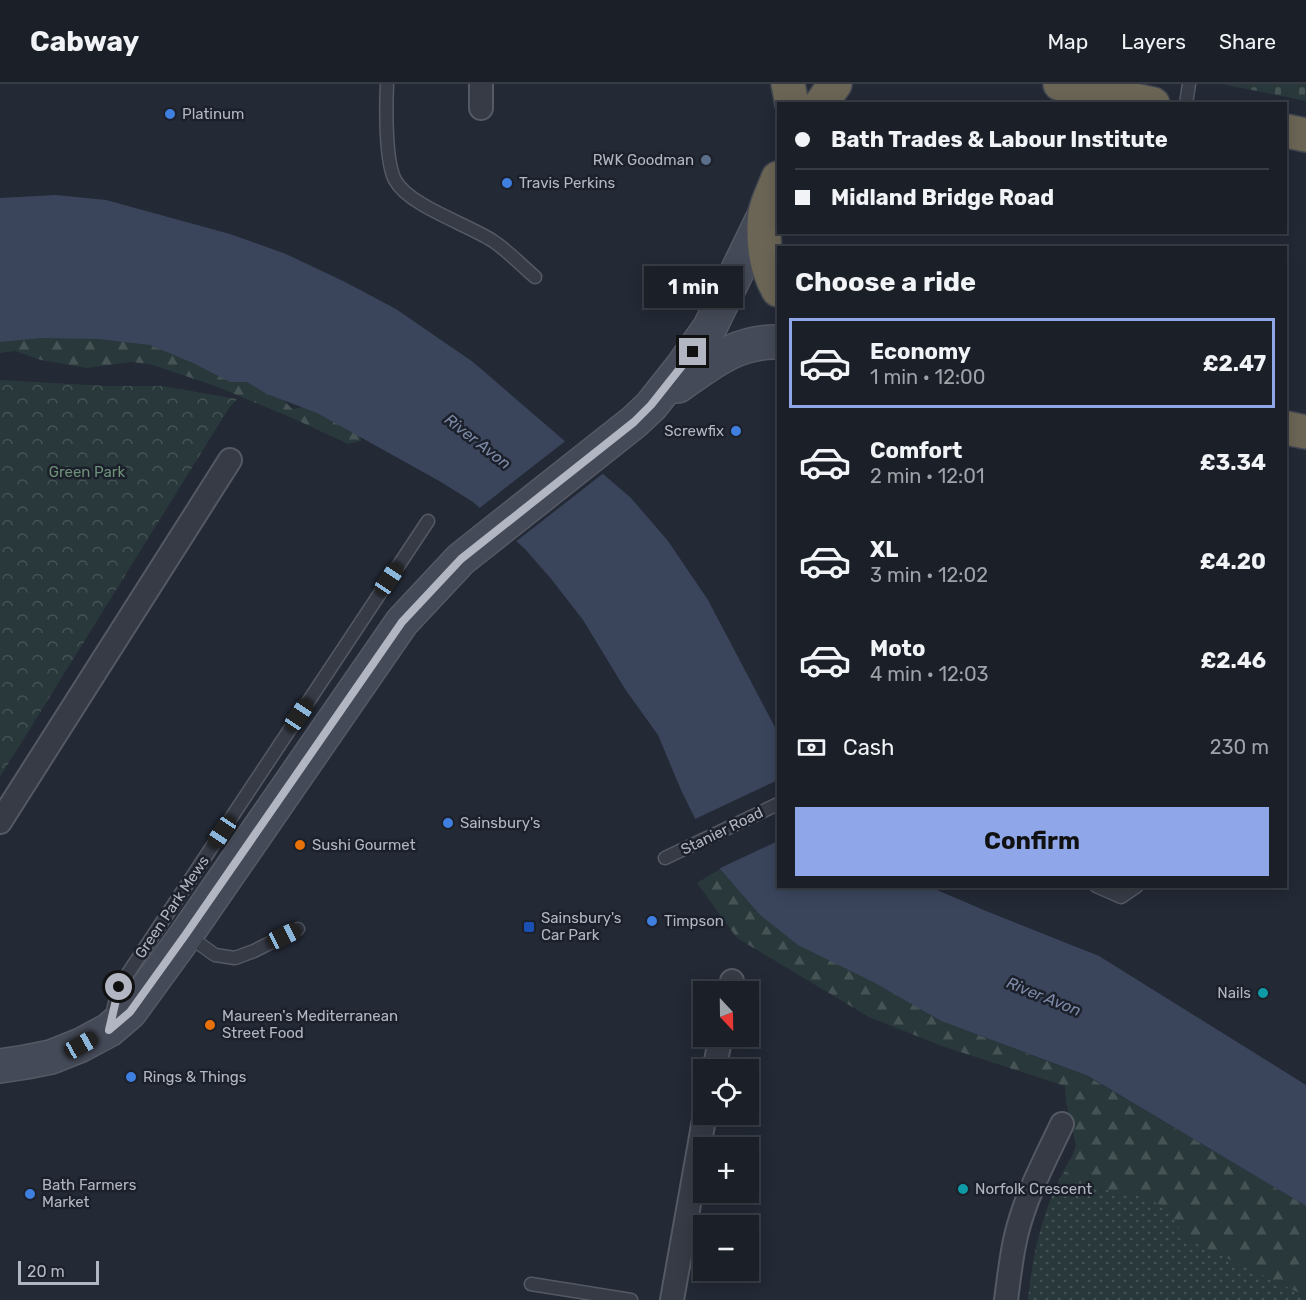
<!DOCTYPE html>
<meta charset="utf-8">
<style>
body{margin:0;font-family:Rubik,sans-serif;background:#272c34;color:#f1f3f6;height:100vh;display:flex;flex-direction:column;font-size:22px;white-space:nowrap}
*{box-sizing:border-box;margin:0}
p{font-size:20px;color:#9fa2a8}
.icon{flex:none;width:33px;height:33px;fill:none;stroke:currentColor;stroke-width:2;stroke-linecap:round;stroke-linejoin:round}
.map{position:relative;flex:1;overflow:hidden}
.side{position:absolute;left:777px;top:162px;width:510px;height:642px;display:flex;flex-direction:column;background:#1a1f28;border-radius:0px;box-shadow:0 3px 15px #0003,0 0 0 2px #383d45}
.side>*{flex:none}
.top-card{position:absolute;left:777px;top:18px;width:510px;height:132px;border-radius:0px;box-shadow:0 3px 15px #0003,0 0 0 2px #383d45;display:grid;align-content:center;height:132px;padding:0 18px;background:#1a1f28}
.needle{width:39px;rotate:158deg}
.controls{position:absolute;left:693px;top:897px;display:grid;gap:12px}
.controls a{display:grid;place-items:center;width:66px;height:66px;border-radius:0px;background:#1a1f28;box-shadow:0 3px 15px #0003,0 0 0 2px #383d45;font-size:30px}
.scale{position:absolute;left:18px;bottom:15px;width:81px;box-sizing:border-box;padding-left:6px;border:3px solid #b1b6c2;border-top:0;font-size:16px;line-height:21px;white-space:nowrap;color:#b1b6c2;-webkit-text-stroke:4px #1c202b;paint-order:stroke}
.end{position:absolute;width:27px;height:27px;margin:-14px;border:8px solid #b1b6c2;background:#111;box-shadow:0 0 0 3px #111}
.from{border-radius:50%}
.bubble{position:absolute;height:42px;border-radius:0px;background:#1a1f28;box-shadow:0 3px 15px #0003,0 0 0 2px #383d45;font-size:20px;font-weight:700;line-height:42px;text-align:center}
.car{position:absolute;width:18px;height:36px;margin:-18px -9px;border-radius:8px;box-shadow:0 0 4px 2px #0007;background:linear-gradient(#222 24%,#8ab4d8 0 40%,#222 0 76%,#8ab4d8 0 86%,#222 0)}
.top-card b{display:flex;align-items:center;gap:21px;height:57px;font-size:22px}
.top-card b+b{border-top:2px solid #383d45}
.top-card i{width:15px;height:15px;background:#f1f3f6}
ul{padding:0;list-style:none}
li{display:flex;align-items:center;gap:18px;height:90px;margin:0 12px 9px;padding:0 6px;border:3px solid transparent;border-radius:0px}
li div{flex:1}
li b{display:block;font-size:22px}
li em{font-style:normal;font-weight:700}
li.on{border-color:#8fa7e9}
li>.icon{width:54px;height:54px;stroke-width:1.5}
h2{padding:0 18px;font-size:27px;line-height:72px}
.pay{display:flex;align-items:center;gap:15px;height:66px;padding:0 18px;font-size:22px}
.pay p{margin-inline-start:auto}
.primary-button{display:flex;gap:12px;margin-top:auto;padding:12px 18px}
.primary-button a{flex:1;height:69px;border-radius:0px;background:#8fa7e9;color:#111;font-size:24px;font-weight:700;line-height:69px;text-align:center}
header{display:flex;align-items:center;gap:36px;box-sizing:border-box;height:84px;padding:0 30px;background:#1a1f28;border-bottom:2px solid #383d45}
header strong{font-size:28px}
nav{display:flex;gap:33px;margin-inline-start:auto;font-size:21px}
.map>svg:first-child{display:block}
.grass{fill:url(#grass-dots)}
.forest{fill:url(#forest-firs)}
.cemetery{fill:url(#cemetery-stones)}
.park{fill:url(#park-crowns)}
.water{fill:#3a455c}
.pier{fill:#232935}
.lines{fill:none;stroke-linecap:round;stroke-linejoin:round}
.lane-casing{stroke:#545964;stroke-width:15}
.street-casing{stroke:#545964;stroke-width:26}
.secondary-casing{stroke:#545964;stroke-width:36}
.highway-casing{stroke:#414651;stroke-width:36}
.lane{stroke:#363b46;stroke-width:12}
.street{stroke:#363b46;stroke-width:22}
.secondary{stroke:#454a58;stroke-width:33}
.highway{stroke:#6b6555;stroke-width:33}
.route{stroke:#b1b6c2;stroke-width:8}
.shop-dot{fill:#3f7fe0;stroke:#1c202b;stroke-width:2}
.service-dot{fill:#5c6f8a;stroke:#1c202b;stroke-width:2}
.food-dot{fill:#e8710a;stroke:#1c202b;stroke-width:2}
.transit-dot{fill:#1a4fb4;stroke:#1c202b;stroke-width:2}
.culture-dot{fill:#0f9aa8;stroke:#1c202b;stroke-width:2}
.labels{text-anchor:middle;stroke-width:5;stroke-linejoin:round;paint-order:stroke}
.poi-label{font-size:15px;fill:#b1b6c2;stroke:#1c202b;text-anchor:start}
.park-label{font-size:15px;fill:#6c9078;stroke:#1c202b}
.street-label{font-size:15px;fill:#b1b6c2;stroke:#1c202b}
.water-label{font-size:16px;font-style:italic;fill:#7c8aa7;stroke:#1c202b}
</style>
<header>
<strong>Cabway</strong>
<nav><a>Map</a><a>Layers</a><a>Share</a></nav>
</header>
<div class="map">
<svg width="1306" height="1216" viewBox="0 0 1306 1216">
<defs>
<pattern id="grass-dots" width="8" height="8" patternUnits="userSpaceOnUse" patternTransform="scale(1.5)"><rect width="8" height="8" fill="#29383a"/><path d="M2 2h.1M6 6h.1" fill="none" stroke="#465355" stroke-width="1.8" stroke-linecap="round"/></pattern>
<pattern id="forest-firs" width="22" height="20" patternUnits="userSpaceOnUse" patternTransform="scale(1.5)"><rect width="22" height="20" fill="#29383a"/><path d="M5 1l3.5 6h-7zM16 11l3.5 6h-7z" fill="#465355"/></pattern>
<pattern id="cemetery-stones" width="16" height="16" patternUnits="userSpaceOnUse" patternTransform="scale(1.5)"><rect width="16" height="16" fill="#29383a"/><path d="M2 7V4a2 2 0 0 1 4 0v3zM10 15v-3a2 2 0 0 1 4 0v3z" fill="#465355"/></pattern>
<pattern id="park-crowns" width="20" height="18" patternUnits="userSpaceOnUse" patternTransform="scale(1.5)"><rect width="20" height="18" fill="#29383a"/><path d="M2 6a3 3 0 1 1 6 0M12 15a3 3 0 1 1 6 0" fill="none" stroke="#465355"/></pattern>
</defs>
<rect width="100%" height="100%" fill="#232935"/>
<path class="grass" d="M 1075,1067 L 1306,1172 L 1306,1216 L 1028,1216 C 1034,1158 1045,1117 1075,1067 Z"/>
<g class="forest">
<path d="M 88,241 L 269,300 L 292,325 L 317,321 L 360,347 L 361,357 L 348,360 L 299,337 L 218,303 L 150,280 L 131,278 L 87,284 L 41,276 L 15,267 L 0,269 L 0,245 Z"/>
<path d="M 720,785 L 759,830 L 941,937 L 1087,992 L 1306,1122 L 1306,1212 L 1185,1154 L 1167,1124 L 1144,1113 L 1064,1097 L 1076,1061 L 1066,1018 L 1065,1002 L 942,962 L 869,933 L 737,854 L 697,799 Z"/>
</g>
<path class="cemetery" d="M 1219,0 L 1306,0 L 1306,17 L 1222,0 Z"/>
<path class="park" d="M 0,296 L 108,302 L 162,302 L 237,315 L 229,324 L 0,693 Z"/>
<path class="water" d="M 56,111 L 106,116 L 230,150 L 286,170 L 345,198 L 396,225 L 473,278 L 631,414 L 668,457 L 708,516 L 778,649 L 778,802 L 930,803 L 986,827 L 1099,872 L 1306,1001 L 1306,1122 L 1088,992 L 941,937 L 875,899 L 798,861 L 759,830 L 720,785 L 681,706 L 658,651 L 625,605 L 583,536 L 552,496 L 525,465 L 473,418 L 441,398 L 317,329 L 267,310 L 247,298 L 230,298 L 193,279 L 150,261 L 98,255 L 41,254 L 0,258 L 0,114 Z"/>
<g class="pier">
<path d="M 568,355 L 605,388 L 514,459 L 477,426 Z"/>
<path d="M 778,696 L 778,757 L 716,786 L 693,736 Z"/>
</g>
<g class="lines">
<g class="lane-casing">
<g id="lane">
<path d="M 387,0 C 386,22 385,77 395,96 C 409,122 467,140 493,157 C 508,167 521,181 535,193"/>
<path d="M 1186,20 L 1189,0"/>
<path d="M 665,774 L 778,720"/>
<path d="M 1096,802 L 1121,813 L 1137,802"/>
<path d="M 187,851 L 215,871 L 235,874 L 254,867 L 298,845"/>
<path d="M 111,935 L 119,903 L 428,437"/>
<path d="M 531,1200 L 631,1216"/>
</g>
</g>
<g class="street-casing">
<g id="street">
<path d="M 481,0 L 481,24"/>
<path d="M 0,738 L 230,376"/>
<path d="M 730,908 L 732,897"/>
<path d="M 714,986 L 721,952"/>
<path d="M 672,1216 L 705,1030"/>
<path d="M 1006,1216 C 1009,1194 1011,1173 1016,1152 C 1025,1113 1045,1076 1062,1040"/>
</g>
</g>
<g class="secondary-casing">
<g id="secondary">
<path d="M 678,302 C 711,279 736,257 778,258"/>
<path d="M 0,982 L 26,978 L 51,973 L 81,961 L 109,946 L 130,928 L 186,851 L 402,538 L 461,475 L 634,338 L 651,322 L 682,283 L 710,243 L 766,128"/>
</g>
</g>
<g class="highway-casing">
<g id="highway">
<path d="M 788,0 L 792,20"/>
<path d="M 1060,0 L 1153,20"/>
<path d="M 821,20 L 835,0"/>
<path d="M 1286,47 L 1306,51"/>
<path d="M 778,94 C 774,105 767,118 765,129 C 762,156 765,183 778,206"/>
<path d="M 1286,344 L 1306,348"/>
</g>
</g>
<use href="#lane" class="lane"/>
<use href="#street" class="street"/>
<use href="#secondary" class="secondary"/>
<use href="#highway" class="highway"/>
</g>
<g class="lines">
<path class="route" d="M 119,903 L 109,946 L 130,928 L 186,850 L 402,538 L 461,475 L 634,338 L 651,321 L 693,268"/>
</g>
<g class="shop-dot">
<circle cx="170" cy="30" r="6"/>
<circle cx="507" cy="99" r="6"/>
<circle cx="736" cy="347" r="6"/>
<circle cx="448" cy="739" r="6"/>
<circle cx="652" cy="837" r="6"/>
<circle cx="131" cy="993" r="6"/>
<circle cx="30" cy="1110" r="6"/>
</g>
<circle class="service-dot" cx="706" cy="76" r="6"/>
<g class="food-dot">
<circle cx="300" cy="761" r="6"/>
<circle cx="210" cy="941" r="6"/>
</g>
<rect class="transit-dot" x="523" y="837" width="12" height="12" rx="3"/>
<g class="culture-dot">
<circle cx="1263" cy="909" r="6"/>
<circle cx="963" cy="1105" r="6"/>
</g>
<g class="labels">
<g class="poi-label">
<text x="182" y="35">Platinum</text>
<text x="694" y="81" text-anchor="end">RWK Goodman</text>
<text x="519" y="104">Travis Perkins</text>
<text x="724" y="352" text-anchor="end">Screwfix</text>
<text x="460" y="744">Sainsbury's</text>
<text x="312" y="766">Sushi Gourmet</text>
<text x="541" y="839">Sainsbury's<tspan x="541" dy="17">Car Park</tspan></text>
<text x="664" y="842">Timpson</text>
<text x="1251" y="914" text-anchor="end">Nails</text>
<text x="222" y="937">Maureen's Mediterranean<tspan x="222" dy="17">Street Food</tspan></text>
<text x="143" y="998">Rings &amp; Things</text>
<text x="42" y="1106">Bath Farmers<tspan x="42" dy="17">Market</tspan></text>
<text x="975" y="1110">Norfolk Crescent</text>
</g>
<g class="park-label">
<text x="87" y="393">Green Park</text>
</g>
<g class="street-label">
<text transform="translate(722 747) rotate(-26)" y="5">Stanier Road</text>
<text transform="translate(172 823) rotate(-56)" y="5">Green Park Mews</text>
</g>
<g class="water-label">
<text transform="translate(478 357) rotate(38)" y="6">River Avon</text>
<text transform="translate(1044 912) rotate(22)" y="6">River Avon</text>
</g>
</g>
</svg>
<div class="controls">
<a><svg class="needle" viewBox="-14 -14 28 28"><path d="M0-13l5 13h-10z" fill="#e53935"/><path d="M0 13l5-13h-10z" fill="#9fa2a8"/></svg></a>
<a><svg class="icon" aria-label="locate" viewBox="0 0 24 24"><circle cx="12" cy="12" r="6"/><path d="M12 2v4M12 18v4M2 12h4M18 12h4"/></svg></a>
<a>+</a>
<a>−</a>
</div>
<div class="scale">20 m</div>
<i class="end from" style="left:119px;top:903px"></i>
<i class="end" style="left:693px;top:268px"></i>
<div class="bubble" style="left:644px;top:182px;width:99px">1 min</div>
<i class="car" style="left:389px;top:495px;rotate:34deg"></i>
<i class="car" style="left:299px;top:631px;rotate:34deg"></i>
<i class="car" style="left:222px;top:748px;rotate:214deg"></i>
<i class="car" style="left:284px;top:852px;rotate:64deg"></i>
<i class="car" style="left:81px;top:961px;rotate:61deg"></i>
<div class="top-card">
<b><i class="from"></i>Bath Trades &amp; Labour Institute</b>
<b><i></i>Midland Bridge Road</b>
</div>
<section class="side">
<h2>Choose a ride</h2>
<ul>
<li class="on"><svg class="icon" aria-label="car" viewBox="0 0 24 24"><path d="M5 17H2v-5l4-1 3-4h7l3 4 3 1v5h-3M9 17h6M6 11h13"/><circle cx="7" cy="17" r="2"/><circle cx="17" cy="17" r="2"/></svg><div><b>Economy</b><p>1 min · 12:00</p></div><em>£2.47</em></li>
<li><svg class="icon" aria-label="car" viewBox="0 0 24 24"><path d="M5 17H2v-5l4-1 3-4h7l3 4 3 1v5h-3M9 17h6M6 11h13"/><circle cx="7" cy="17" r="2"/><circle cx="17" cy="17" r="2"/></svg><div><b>Comfort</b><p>2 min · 12:01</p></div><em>£3.34</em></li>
<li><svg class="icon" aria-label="car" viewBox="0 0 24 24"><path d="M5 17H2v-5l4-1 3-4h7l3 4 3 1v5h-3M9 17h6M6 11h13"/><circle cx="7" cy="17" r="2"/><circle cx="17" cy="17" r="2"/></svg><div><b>XL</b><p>3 min · 12:02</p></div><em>£4.20</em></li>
<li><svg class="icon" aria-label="car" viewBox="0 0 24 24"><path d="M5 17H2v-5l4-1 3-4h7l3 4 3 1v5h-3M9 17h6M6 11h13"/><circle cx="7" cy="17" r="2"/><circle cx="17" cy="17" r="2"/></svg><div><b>Moto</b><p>4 min · 12:03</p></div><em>£2.46</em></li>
</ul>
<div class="pay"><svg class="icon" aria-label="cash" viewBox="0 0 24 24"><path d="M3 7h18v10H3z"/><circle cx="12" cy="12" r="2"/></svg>Cash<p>230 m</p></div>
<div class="primary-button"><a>Confirm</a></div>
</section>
</div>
